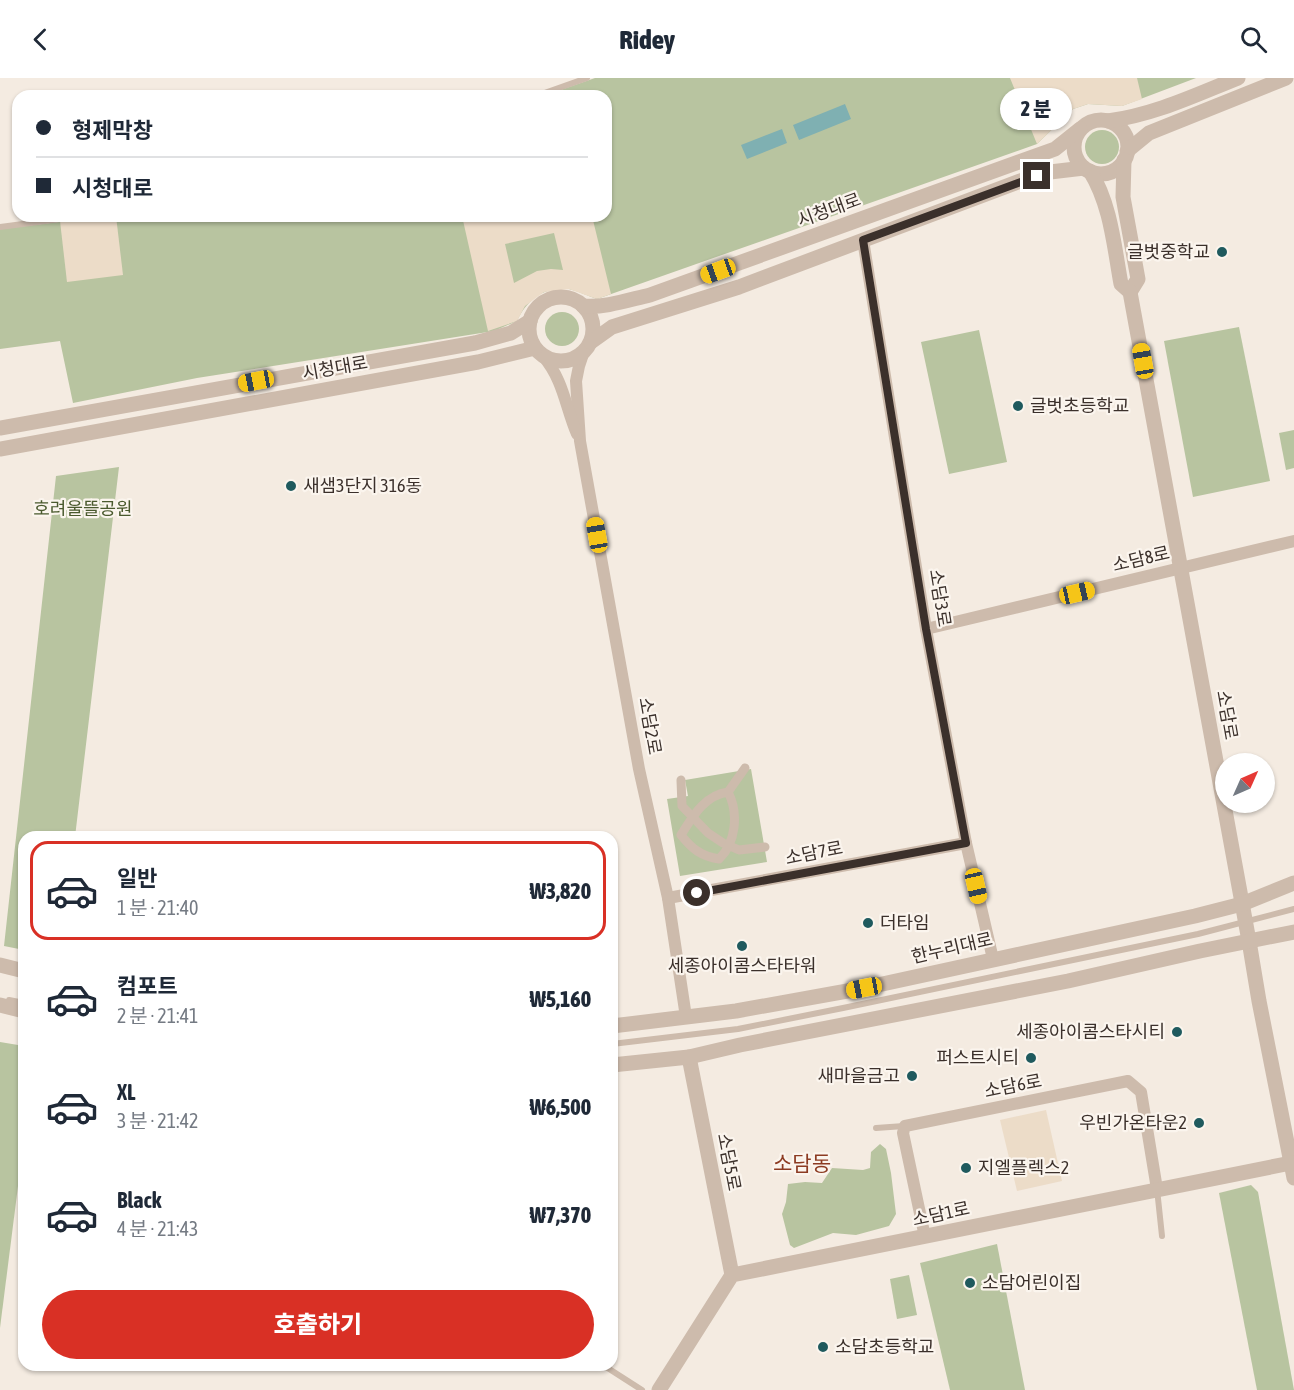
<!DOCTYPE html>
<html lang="ko">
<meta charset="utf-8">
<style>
body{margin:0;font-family:"Asap Condensed","Noto Sans KR",sans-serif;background:#f6f6f7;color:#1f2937;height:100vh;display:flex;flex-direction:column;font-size:22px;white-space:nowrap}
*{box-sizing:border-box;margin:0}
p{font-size:20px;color:#747a83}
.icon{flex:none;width:33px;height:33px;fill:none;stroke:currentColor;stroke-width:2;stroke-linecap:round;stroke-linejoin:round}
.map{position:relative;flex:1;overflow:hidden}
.details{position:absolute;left:18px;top:753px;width:600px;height:540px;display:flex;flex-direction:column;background:#fff;border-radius:18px;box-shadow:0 2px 4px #0004}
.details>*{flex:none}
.banner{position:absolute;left:12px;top:12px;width:600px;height:132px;border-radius:18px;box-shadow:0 2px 4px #0004;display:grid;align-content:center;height:132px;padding:0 24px;background:#fff}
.needle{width:39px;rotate:45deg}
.buttons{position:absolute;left:1215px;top:675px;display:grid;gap:12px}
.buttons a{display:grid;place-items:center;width:60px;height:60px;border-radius:50%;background:#fff;box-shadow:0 2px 4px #0004;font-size:30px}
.end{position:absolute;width:27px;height:27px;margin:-14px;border:8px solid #3b302b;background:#fff;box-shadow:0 0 0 3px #fff}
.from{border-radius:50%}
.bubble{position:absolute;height:42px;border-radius:21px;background:#fff;box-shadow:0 2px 4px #0004;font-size:20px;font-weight:800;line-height:42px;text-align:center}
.car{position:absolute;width:18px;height:36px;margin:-18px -9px;border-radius:8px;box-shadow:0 0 4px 2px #0007;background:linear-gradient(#f5c518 24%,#345 0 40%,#f5c518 0 76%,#345 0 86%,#f5c518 0)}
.banner b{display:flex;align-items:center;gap:21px;height:57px;font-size:22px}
.banner b+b{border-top:2px solid #e0e1e3}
.banner i{width:15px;height:15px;background:#1f2937}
ul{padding:10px 0 0;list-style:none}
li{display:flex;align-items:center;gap:18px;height:99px;margin:0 12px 9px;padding:0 12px;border:3px solid transparent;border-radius:18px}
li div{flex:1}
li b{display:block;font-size:22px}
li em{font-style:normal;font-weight:800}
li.selected{border-color:#d93025}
li>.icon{width:54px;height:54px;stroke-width:1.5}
.action{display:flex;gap:12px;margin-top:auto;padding:12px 24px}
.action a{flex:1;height:69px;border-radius:36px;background:#d93025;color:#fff;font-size:24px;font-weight:800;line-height:69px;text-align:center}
header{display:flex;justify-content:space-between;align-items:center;height:78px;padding:0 24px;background:#fff;font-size:27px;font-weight:800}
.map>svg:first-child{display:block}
.green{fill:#b8c4a0}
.plaza{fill:#ecdcc8;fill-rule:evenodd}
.water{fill:#7fb0b2}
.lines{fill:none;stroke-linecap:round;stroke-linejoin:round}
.service{stroke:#cdbbac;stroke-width:6}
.pedestrian{stroke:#cdbbac;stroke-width:9}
.minor{stroke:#cdbbac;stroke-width:12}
.tertiary{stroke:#cdbbac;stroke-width:15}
.route{stroke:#3b302b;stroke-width:8}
.poi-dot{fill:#1f5a5e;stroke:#fbf5ee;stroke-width:2}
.labels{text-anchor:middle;stroke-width:4.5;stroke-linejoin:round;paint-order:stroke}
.street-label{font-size:18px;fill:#3b302b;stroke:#fbf5ee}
.poi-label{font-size:18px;fill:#3b302b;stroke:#fbf5ee;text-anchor:start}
.park-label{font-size:18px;fill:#4a5a2e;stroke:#fbf5ee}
.quarter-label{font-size:21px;fill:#8c3b22;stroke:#fbf5ee}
</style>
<header><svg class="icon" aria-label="back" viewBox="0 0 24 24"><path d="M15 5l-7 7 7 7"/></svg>Ridey<svg class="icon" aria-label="search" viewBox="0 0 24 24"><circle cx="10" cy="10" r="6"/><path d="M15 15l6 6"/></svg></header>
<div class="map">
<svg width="1294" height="1312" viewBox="0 0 1294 1312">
<rect width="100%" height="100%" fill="#f4ebe1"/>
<g class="green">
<path d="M 595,0 L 1196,0 L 1122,28 L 1088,26 L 1073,31 L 1037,66 L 597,221 C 588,218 578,213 569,211 C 544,208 527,222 517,243 L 494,253 L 197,300 L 73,325 L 60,263 L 0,271 L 0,151 L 109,138 L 606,138 L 606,18 L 543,18 Z"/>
<circle cx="1102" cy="69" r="17"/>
<circle cx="562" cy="251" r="17"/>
<path d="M 1239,249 L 1270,403 L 1193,419 L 1164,263 Z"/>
<path d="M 979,252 L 1007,384 L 949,396 L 921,264 Z"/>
<path d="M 1294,352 L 1294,390 L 1286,392 L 1279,355 Z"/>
<path d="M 119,389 L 75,759 L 24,759 L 24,872 L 4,868 L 56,398 Z"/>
<path d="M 751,691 L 767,784 L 680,798 L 667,721 L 688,718 L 685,702 Z"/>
<path d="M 0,964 L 24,968 L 24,1061 L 0,1250 Z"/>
<path d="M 880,1066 L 886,1071 L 891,1095 L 896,1136 L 889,1148 L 856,1157 L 833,1155 L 794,1170 L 790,1167 L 782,1136 L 786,1124 L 788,1106 L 805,1104 L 822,1105 L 832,1090 L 863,1092 L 870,1090 L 871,1074 Z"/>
<path d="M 1251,1107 L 1258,1114 L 1294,1312 L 1257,1312 L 1219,1115 Z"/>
<path d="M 997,1166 L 1025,1312 L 950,1312 L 920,1185 Z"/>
<path d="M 909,1197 L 917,1237 L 897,1241 L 890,1201 Z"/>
<path d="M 468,1287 L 518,1287 L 478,1292 Z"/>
</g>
<g class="plaza">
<path d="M 1010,0 L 1137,0 L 1142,21 L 1122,28 L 1088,26 L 1073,31 L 1037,66 Z"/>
<path d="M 107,138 L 116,138 L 123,197 L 67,204 L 60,143 Z"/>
<path d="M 462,138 L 592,138 L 611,216 L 597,221 L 569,211 L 544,214 L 525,228 L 517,243 L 488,253 ZM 554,155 L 563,192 L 551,191 L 537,193 L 514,205 L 505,166 Z"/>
<path d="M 1046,1032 L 1062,1103 L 1017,1113 L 1000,1042 Z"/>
</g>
<g class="water">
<path d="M 845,26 L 851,41 L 799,62 L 793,47 Z"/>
<path d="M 782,51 L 787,65 L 747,81 L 741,67 Z"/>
</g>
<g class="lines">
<g class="service">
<path d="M 536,18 L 587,0"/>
<path d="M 0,149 L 83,138"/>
<path d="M 9,922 L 24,925"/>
<path d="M 612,966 L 738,951 L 843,930 L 1198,856 L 1294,831"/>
<path d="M 876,1050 L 904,1048"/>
<path d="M 1157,1111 L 1162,1158"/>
<path d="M 603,1287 L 642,1312"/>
</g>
<g class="pedestrian">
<path d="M 681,702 L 682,728 L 708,755 L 723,765 L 739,772 L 765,769"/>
<path d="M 728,714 C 739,735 736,765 719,781 C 701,778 692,771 681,757 C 693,738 705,717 728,714 L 745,690"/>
</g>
<g class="minor">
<path d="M 863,162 L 926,551 L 966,765 L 993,881"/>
<path d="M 584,273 L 579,288 L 576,303 L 580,363 L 639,691 L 668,820 L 686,939"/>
<path d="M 543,278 C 564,303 565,328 577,356"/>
<path d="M 926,551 L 1294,463"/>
<path d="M 668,820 L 966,765"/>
<path d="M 925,1159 L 903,1055 L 905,1048 L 1128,1003 L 1141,1014 L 1157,1111"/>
</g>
<g class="tertiary">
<circle cx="1101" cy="69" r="27"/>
<path d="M 1108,43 C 1156,36 1193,18 1238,0"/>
<path d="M 1127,73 L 1149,55 L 1286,0"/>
<path d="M 1124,82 L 1123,119 L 1138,201 L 1130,214"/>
<path d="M 1090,93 C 1111,127 1114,168 1121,206 L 1130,214 L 1249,863 L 1259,923 L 1294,1100"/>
<circle cx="561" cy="251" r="32"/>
<path d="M 583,228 C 605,230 628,222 650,217 L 1055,71 L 1080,51"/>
<path d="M 591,264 L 612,249 L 739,209 L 1023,102 L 1050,94 L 1084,90"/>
<path d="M 0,350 L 475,265 L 511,255 L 530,243"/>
<path d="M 0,371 L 478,284 L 535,270"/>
<path d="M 0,887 L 24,893"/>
<path d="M 0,927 L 24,933"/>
<path d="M 612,948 L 736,933 L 864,910 L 1195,838 L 1242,826 L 1294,805"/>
<path d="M 689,979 L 732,1197"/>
<path d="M 612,987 L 689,979 L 740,967 L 1068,903 L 1200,873 L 1294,854"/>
<path d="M 659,1312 L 732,1197 L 1291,1085"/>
</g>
</g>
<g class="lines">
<path class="route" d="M 697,815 L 966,765 L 926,551 L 863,162 L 1037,98"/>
</g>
<g class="poi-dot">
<circle cx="1222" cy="174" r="6"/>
<circle cx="1018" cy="328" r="6"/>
<circle cx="291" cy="408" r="6"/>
<circle cx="868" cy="845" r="6"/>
<circle cx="742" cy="868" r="6"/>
<circle cx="1177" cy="954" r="6"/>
<circle cx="1031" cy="980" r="6"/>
<circle cx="912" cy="998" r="6"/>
<circle cx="1199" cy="1045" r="6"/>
<circle cx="966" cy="1090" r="6"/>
<circle cx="970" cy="1205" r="6"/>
<circle cx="823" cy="1269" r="6"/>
</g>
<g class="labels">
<g class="street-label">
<text transform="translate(829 132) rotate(-20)" y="6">시청대로</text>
<text transform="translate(335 290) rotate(-10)" y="6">시청대로</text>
<text transform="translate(1141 481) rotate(-13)" y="6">소담8로</text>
<text transform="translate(940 520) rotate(81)" y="6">소담3로</text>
<text transform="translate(1227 637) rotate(80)" y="6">소담로</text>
<text transform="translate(650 648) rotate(80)" y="6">소담2로</text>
<text transform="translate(814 775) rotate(-11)" y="6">소담7로</text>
<text transform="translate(952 870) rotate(-13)" y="6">한누리대로</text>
<text transform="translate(1013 1008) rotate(-11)" y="6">소담6로</text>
<text transform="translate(729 1084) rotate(79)" y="6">소담5로</text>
<text transform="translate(941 1136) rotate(-12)" y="6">소담1로</text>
</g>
<g class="poi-label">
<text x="1210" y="180" text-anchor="end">글벗중학교</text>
<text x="1030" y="334">글벗초등학교</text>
<text x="303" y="414">새샘3단지 316동</text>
<text x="880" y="851">더타임</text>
<text x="742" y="894" text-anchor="middle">세종아이콤스타타워</text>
<text x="1165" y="960" text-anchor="end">세종아이콤스타시티</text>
<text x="1019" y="986" text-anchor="end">퍼스트시티</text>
<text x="900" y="1004" text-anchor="end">새마을금고</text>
<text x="1187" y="1051" text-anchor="end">우빈가온타운2</text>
<text x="978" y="1096">지엘플렉스2</text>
<text x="982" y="1211">소담어린이집</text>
<text x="835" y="1275">소담초등학교</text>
</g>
<g class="park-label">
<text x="83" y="437">호려울뜰공원</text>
</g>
<g class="quarter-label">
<text x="802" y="1093">소담동</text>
</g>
</g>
</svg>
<div class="buttons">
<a><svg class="needle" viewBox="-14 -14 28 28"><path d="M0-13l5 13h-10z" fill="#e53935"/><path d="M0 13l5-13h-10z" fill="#747a83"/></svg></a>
</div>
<i class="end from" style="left:697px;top:815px"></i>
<i class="end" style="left:1037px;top:98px"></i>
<div class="bubble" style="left:1000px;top:10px;width:72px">2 분</div>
<i class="car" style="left:718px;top:193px;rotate:250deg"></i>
<i class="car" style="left:1143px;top:283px;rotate:350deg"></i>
<i class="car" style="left:256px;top:303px;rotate:259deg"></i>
<i class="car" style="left:597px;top:457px;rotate:350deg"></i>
<i class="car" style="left:1077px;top:515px;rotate:77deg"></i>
<i class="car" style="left:976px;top:808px;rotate:167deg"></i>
<i class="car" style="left:864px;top:910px;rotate:259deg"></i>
<div class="banner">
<b><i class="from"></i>형제막창</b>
<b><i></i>시청대로</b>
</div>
<section class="details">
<ul>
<li class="selected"><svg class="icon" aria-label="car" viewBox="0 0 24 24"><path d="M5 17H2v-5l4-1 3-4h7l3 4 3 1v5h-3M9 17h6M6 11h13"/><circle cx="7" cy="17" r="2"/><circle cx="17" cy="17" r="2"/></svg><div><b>일반</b><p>1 분 · 21:40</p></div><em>₩3,820</em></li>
<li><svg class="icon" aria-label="car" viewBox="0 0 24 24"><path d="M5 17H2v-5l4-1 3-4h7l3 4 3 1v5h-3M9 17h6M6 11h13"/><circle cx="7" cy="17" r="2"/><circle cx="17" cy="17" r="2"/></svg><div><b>컴포트</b><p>2 분 · 21:41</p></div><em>₩5,160</em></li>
<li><svg class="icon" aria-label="car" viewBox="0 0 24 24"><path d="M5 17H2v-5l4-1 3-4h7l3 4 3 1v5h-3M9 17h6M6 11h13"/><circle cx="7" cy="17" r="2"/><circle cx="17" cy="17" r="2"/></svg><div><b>XL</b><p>3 분 · 21:42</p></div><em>₩6,500</em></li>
<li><svg class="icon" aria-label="car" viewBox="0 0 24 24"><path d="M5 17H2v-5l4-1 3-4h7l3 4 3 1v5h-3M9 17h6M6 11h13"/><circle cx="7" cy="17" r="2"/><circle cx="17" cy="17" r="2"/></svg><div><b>Black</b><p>4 분 · 21:43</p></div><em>₩7,370</em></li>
</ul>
<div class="action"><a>호출하기</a></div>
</section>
</div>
